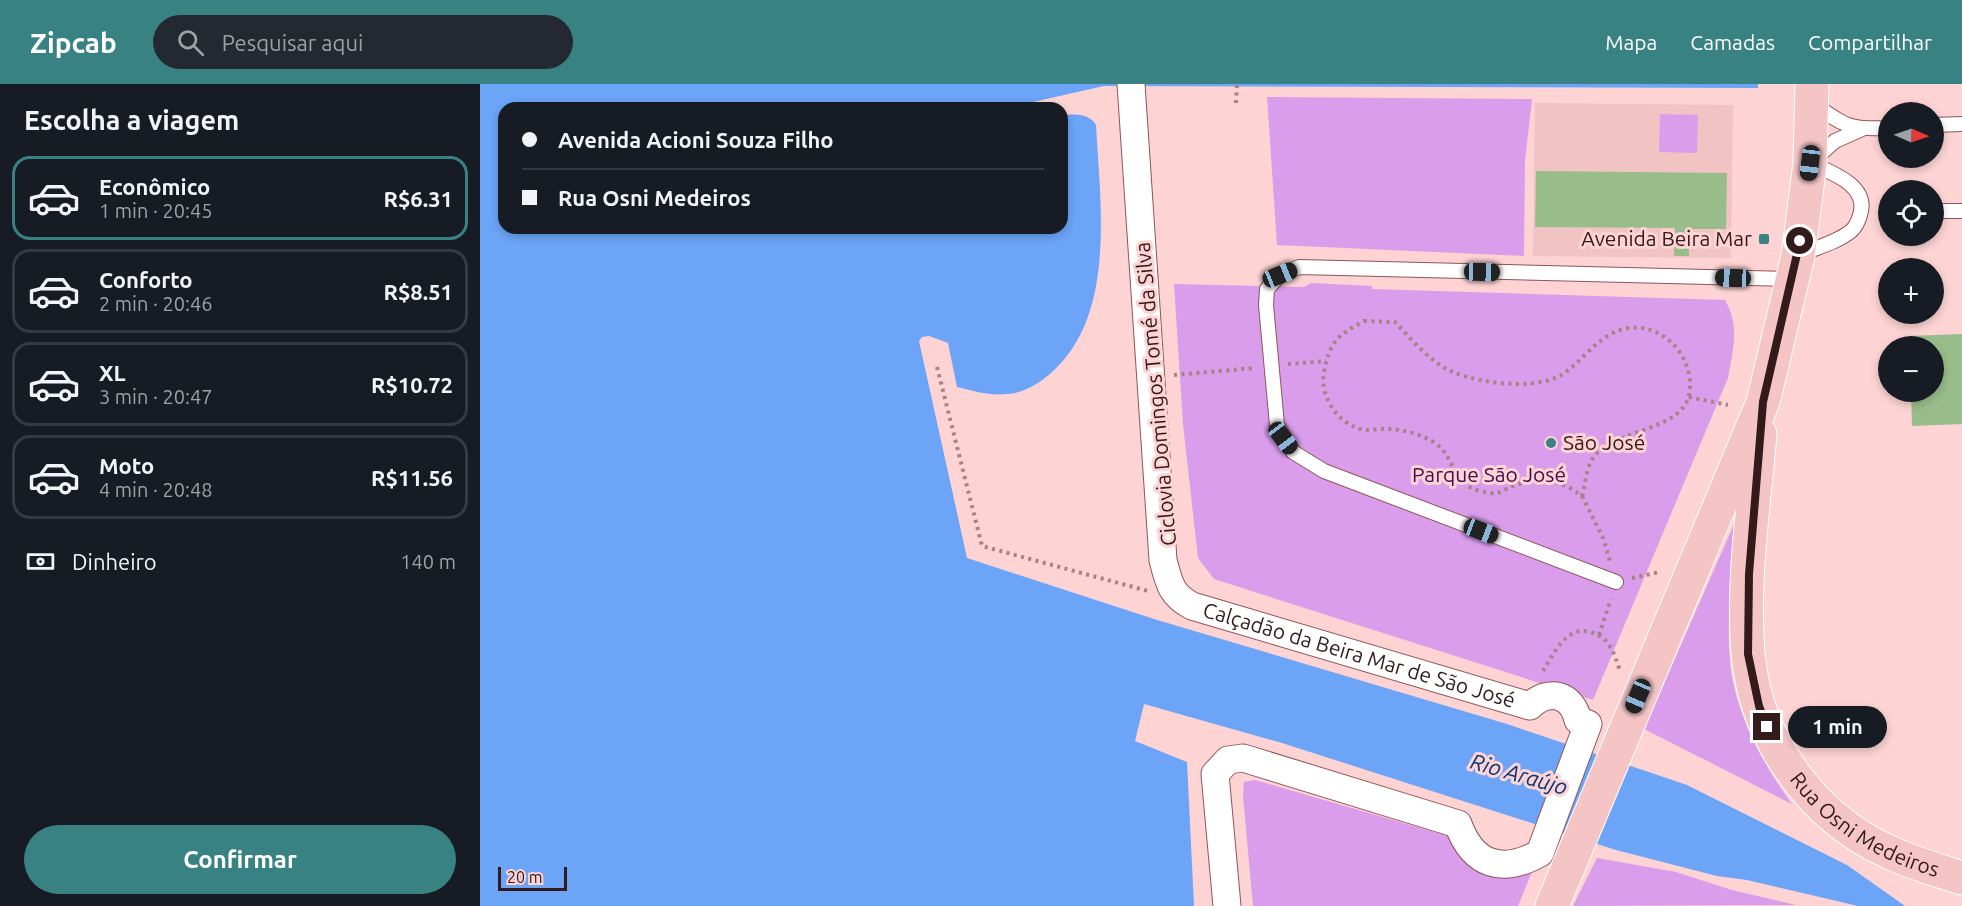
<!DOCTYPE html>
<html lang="pt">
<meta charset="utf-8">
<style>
body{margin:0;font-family:Ubuntu,sans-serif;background:#242831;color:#f1f3f6;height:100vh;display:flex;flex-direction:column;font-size:22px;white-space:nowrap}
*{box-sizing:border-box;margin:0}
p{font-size:20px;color:#9ea1a6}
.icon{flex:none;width:33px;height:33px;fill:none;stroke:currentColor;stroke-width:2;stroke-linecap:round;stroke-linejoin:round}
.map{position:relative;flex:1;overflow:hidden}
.side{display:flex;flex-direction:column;background:#171b24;width:480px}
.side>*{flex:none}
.hud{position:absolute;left:18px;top:18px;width:570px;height:132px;border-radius:18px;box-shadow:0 3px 9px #0003;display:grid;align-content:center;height:132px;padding:0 24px;background:#171b24}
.needle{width:39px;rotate:92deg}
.tools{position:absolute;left:1398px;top:18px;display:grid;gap:12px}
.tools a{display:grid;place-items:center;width:66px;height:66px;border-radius:50%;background:#171b24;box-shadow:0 3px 9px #0003;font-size:30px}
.scale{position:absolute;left:18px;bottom:15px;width:69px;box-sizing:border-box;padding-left:6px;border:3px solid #331a1b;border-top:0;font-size:16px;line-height:21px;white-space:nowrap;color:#331a1b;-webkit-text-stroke:4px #fdd3d3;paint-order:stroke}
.end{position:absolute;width:27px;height:27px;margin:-14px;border:8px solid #331a1b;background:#fff;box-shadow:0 0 0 3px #fff}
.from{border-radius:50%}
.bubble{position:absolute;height:42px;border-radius:21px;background:#171b24;box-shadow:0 3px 9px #0003;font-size:20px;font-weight:700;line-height:42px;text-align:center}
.car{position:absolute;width:18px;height:36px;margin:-18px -9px;border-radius:8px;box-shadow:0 0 4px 2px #0007;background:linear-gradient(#222 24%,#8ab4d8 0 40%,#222 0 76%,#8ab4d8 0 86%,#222 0)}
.hud b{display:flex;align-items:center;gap:21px;height:57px;font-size:22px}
.hud b+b{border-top:2px solid #363941}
.hud i{width:15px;height:15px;background:#f1f3f6}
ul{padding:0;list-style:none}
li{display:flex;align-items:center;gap:18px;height:84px;margin:0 12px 9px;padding:0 12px;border:3px solid #363941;border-radius:18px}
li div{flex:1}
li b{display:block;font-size:22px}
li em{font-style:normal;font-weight:700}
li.current{border-color:#398284}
li>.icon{width:54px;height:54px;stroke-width:1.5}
h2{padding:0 24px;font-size:27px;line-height:72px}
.pay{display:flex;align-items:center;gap:15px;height:66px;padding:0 24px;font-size:22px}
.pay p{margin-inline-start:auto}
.primary-button{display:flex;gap:12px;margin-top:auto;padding:12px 24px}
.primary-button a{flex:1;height:69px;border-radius:36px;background:#398284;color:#fff;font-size:24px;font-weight:700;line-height:69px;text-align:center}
header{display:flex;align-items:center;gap:36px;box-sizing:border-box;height:84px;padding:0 30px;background:#398284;color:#fff}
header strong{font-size:28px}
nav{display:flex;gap:33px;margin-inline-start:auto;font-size:21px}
.search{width:420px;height:54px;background:#242831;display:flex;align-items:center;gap:15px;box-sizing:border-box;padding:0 21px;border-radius:33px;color:#9ea1a6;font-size:22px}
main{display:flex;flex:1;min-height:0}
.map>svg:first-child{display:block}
.built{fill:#f1c3c3}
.green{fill:#d99deb}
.water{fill:#6ca4f7}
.building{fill:#98bd8b}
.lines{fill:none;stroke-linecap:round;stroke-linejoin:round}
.lane-casing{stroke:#905456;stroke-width:16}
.street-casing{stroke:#905456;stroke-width:29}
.primary-casing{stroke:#fff;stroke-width:35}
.path{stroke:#a58283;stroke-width:4;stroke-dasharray:3 4.5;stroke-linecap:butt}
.lane{stroke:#fff;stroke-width:14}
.street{stroke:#fff;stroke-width:27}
.primary{stroke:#f5c5c6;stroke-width:33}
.route{stroke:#331a1b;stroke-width:8}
.poi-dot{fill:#398284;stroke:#fdd3d3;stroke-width:2}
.labels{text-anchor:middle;stroke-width:6;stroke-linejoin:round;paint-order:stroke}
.poi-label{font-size:21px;fill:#331a1b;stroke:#fdd3d3;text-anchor:end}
.street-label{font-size:21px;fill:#331a1b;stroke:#fdd3d3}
.park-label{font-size:21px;fill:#420d50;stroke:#fdd3d3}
.water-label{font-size:22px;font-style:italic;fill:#083777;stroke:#fdd3d3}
</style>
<header>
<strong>Zipcab</strong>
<div class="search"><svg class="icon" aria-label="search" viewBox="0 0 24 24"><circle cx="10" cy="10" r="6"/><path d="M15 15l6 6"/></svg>Pesquisar aqui</div>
<nav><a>Mapa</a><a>Camadas</a><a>Compartilhar</a></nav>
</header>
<main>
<section class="side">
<h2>Escolha a viagem</h2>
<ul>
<li class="current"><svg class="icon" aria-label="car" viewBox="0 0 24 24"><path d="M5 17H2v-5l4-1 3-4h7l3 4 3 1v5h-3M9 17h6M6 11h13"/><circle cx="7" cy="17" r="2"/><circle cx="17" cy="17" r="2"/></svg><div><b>Econômico</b><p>1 min · 20:45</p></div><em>R$6.31</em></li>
<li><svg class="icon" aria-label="car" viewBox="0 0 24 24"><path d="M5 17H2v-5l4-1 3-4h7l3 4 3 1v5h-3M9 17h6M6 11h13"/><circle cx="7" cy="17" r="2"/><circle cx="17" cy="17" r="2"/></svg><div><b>Conforto</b><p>2 min · 20:46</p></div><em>R$8.51</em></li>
<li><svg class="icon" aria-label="car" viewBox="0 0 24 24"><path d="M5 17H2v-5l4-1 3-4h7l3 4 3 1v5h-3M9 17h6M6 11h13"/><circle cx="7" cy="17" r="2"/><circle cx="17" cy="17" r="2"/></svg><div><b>XL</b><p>3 min · 20:47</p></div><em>R$10.72</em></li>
<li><svg class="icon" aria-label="car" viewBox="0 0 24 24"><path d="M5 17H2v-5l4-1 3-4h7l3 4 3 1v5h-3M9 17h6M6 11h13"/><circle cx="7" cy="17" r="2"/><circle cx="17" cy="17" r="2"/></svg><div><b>Moto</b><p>4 min · 20:48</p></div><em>R$11.56</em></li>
</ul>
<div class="pay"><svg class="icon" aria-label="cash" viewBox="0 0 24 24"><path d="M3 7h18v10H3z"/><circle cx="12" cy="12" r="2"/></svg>Dinheiro<p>140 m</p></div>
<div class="primary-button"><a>Confirmar</a></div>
</section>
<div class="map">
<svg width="1482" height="822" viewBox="0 0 1482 822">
<rect width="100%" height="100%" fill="#fdd3d3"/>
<path class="built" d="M 1055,19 L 1253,21 L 1251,174 L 1053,172 Z"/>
<g class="green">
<path d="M 787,13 L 1052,15 L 1045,77 L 1044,172 L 797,161 Z"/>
<path d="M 1180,30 L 1218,31 L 1217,69 L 1179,68 Z"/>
<path d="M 831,199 L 892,202 L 892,205 L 1245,216 C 1260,242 1253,265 1248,294 L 1113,616 L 734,495 L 718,474 L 703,340 L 694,200 L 824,203 Z"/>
<path d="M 1255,438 C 1253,486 1244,546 1252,593 C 1261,640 1285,683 1312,720 L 1164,645 Z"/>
<path d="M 775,696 L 975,754 C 996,789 1010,805 1053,785 L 1038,822 L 773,822 L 763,712 L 764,698 Z"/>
<path d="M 1117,774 L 1196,788 L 1252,806 L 1316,821 L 1093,822 Z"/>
</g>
<path class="water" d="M 0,0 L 1278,0 L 1278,4 L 624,2 L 553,18 L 544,24 L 24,24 L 24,144 L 582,144 L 582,31 C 595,30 609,29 616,41 C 620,119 637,231 571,289 C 558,300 544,309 527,310 C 510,312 493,307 477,303 L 468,259 L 449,252 L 442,253 L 439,257 L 487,474 L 674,535 L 1027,640 L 1207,701 L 1367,781 L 1425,822 L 1378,822 L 1267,796 L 1237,792 L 1136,766 L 802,659 L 664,620 L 655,657 L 707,678 L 714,822 L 0,822 Z"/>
<g class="building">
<path d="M 1056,87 L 1247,89 L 1246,145 L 1209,145 L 1209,172 L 1194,172 L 1195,144 L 1055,143 Z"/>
<path d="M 1482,250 L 1482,340 L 1432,342 L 1431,308 L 1454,308 L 1454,262 L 1429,262 L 1429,252 Z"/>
</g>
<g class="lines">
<g class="lane-casing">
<g id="lane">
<path d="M 1334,20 C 1364,42 1370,46 1408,44"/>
<path d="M 1454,41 L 1482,40"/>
<path d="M 1454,127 L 1482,127"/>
<path d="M 1407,128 L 1408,128"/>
<path d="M 1319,171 C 1335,164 1358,158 1371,147 C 1375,144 1379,136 1380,131 C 1390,101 1350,88 1330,79 L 1355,57 L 1382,45"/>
<path d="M 1136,498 L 844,387 L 813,368 L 797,341 L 786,221 L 787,205 L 800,191 L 819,183 L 1313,195"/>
</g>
</g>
<g class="street-casing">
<g id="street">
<path id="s1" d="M 651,0 L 683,476 C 689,499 691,511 712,522 L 1050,622 C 1069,604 1092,610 1098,636 L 1108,640 L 1060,769 C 1023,790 993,782 978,740 L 763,674 L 748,676 L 735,690 L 747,822"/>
</g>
</g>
<g class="primary-casing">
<g id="primary">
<path id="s2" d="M 1280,350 C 1274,421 1262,497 1268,569 C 1275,654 1331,733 1409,768 C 1432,779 1457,786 1482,794"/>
<path d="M 1072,822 L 1283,318 L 1318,172 L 1330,79 L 1332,0"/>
</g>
</g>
<g class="path">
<path d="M 756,19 L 757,0"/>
<path d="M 884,237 L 915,238 C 932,256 951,279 973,288 C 1002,300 1062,308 1087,287 C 1107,272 1122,247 1150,244 C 1186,240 1216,276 1209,311 C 1202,346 1138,345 1116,370 C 1106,381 1106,398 1102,412 C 1082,397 1062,392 1038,400 C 1021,406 1020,413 1000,407 C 971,400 976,374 955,359 C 941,350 923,345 907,345 C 900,344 891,347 884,346 C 859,341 839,313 844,288 C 850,257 857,252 884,237 Z"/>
<path d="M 808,280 L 846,277"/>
<path d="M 457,283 L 502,462 L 668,507"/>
<path d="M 694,291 L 774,284"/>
<path d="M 1209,313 L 1248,321"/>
<path d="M 1102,412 L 1123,454 L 1130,477"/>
<path d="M 1152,494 L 1180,488"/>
<path d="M 1119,551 L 1131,515"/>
<path d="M 1063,587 C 1073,571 1086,541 1110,548 C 1117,550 1124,553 1129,561 C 1134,568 1137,578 1140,587"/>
</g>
<use href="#lane" class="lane"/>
<use href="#street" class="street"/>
<use href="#primary" class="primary"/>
</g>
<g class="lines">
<path class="route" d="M 1287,643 L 1279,622 L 1268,570 L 1269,490 L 1283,318 L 1320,157"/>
</g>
<g class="poi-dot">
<rect x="1278" y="149" width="12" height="12" rx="3"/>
<circle cx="1071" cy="359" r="6"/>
</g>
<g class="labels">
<g class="poi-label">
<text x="1272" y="162">Avenida Beira Mar</text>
<text x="1083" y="366" text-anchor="start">São José</text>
</g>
<g class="street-label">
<text transform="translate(676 310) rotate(-95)" y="7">Ciclovia Domingos Tomé da Silva</text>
<text dy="7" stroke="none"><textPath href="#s1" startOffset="708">Calçadão da Beira Mar de São José</textPath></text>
<text dy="7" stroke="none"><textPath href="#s2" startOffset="440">Rua Osni Medeiros</textPath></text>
</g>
<g class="park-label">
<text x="1009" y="398">Parque São José</text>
</g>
<g class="water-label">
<text transform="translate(1039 690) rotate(16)" y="8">Rio Araújo</text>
</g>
</g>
</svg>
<div class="tools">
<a><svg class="needle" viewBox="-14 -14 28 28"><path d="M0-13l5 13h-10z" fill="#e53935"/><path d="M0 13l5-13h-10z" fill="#9ea1a6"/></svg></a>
<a><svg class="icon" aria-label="locate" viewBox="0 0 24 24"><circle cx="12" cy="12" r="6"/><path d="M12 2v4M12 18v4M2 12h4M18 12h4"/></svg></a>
<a>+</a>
<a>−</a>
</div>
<div class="scale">20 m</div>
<i class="end from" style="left:1320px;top:157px"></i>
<i class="end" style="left:1287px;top:643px"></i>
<div class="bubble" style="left:1308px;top:622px;width:99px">1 min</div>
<i class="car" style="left:1330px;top:79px;rotate:187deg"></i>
<i class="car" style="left:1002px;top:188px;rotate:91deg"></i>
<i class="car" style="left:800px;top:191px;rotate:68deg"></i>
<i class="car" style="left:1253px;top:194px;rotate:272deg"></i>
<i class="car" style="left:803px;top:354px;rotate:143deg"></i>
<i class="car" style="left:1001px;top:447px;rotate:111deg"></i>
<i class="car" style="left:1158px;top:612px;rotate:203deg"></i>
<div class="hud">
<b><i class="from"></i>Avenida Acioni Souza Filho</b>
<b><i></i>Rua Osni Medeiros</b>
</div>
</div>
</main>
